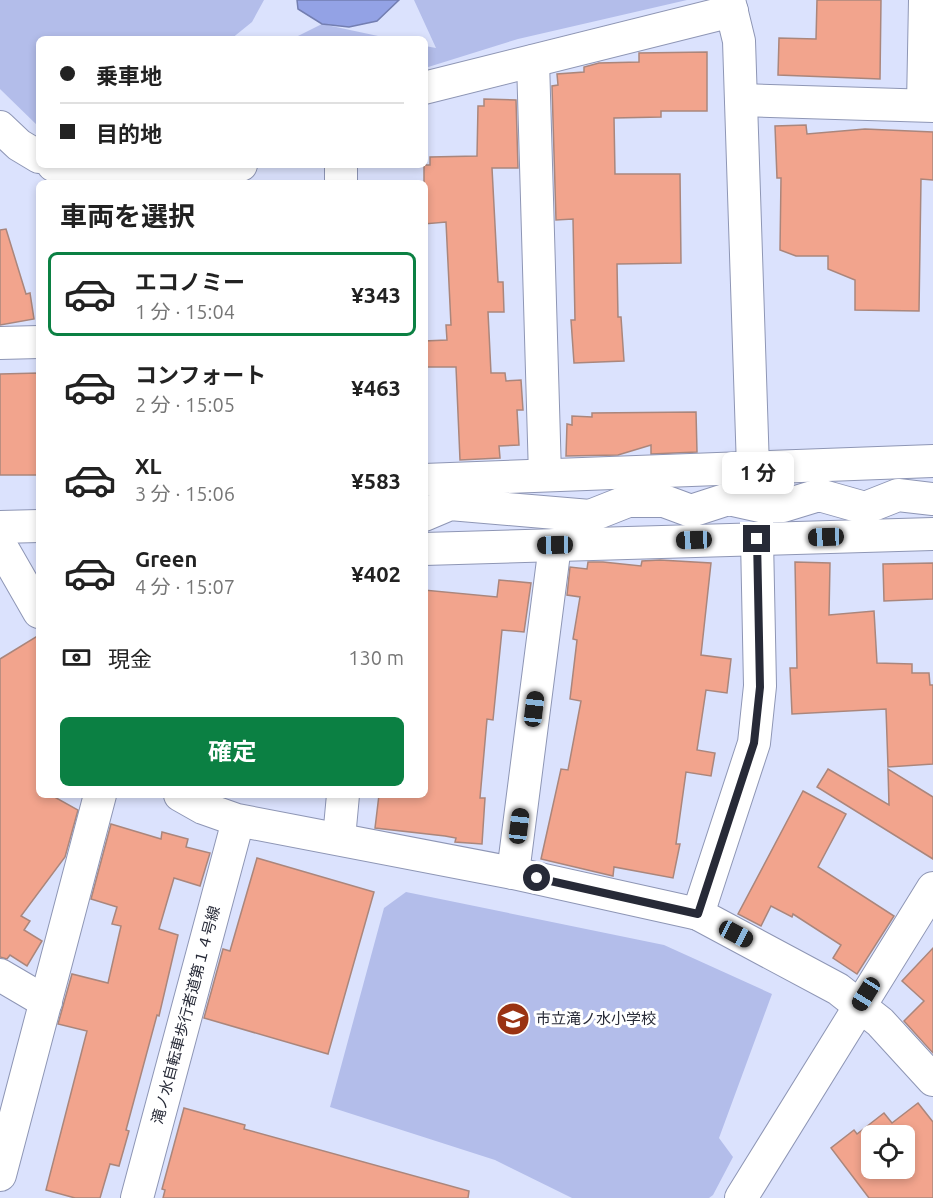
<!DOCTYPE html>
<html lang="ja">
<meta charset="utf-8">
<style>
body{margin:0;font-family:Ubuntu,"Noto Sans JP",sans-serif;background:#f6f6f6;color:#222;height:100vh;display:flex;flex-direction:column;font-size:22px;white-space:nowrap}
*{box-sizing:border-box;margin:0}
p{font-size:20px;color:#767676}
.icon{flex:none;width:33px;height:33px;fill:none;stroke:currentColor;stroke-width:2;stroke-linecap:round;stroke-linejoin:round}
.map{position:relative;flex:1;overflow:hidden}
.side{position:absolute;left:36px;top:180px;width:392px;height:618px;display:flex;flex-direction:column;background:#fff;border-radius:9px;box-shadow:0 3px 9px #0003}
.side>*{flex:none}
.guide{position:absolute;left:36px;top:36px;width:392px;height:132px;border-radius:9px;box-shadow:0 3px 9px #0003;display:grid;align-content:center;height:132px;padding:0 24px;background:#fff}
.buttons{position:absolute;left:861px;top:1125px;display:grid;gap:12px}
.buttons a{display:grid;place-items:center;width:54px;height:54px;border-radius:9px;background:#fff;box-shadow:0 3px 9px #0003;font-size:30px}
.end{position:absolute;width:27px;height:27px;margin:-14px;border:8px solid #272a37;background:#fff;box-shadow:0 0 0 3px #fff}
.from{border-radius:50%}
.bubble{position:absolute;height:42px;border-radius:9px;background:#fff;box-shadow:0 3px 9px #0003;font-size:20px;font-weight:700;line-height:42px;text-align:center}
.car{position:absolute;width:18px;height:36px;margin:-18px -9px;border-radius:8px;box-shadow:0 0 4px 2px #0007;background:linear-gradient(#222 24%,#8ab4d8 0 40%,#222 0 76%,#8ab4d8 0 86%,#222 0)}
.guide b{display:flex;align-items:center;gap:21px;height:57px;font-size:22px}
.guide b+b{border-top:2px solid #e0e0e0}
.guide i{width:15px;height:15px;background:#222}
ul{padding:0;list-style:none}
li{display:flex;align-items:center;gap:18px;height:84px;margin:0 12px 9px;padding:0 12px;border:3px solid transparent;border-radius:9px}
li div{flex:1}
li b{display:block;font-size:22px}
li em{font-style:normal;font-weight:700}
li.on{border-color:#0b8043}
li>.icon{width:54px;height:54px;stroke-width:1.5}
h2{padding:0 24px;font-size:27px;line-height:72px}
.pay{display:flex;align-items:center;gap:15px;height:66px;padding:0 24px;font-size:22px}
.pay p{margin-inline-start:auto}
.primary-button{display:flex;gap:12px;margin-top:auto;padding:12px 24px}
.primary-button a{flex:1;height:69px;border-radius:9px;background:#0b8043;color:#fff;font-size:24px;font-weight:700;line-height:69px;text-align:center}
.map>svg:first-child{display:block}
.green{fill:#b3bdea}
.water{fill:#93a2e5;stroke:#737eb1;stroke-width:1.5}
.building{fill:#f2a48d;stroke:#aa867c;stroke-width:1.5;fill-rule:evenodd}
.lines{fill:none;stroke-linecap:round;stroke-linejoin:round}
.minor-casing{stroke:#8e96b5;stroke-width:34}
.minor{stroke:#fff;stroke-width:32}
.route{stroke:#272a37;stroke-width:8}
.labels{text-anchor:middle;stroke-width:6;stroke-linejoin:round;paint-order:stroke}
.street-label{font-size:15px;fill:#272a37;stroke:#fff}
.poi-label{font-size:15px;fill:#272a37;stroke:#fff;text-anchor:start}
</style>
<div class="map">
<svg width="933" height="1198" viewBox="0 0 933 1198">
<rect width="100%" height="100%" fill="#dbe2fd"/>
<g class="green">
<path d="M 0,0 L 264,0 L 252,22 L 231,39 L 39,39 L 39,127 L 0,89 Z"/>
<path d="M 414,0 L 687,0 L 518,39 L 425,68 L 425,46 L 436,48 Z"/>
<path d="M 322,24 L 392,39 L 292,39 Z"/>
<path d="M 406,892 L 664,945 L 772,994 L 719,1138 L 733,1157 L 713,1195 L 709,1198 L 572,1198 L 495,1160 L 330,1107 L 384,908 Z"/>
</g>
<path class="water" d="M 297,0 L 399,0 L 377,21 L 349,27 L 322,24 L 298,9 Z"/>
<g class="building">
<path d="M 817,0 L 881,0 L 880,79 L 778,75 L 779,38 L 816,39 Z"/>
<path d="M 707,52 L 707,111 L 661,111 L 661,117 L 614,118 L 615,174 L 680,174 L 681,263 L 617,264 L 618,317 L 621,317 L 624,361 L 574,363 L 571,320 L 575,320 L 573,219 L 556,220 L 552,86 L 558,85 L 557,74 L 584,72 L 584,67 L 599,63 L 639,62 L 639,53 Z"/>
<path d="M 484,99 L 516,100 L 518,168 L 492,168 L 498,282 L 503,282 L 504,312 L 488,312 L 491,373 L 505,373 L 506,381 L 521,380 L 523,410 L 517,410 L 519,445 L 499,446 L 500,458 L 460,460 L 456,367 L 424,367 L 424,341 L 447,340 L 446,325 L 451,325 L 446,222 L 424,224 L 424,165 L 430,165 L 430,157 L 477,156 L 478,106 L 484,106 Z"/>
<path d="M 806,125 L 807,134 L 865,129 L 933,132 L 933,180 L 921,179 L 919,311 L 855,310 L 855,280 L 828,269 L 828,256 L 796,256 L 780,250 L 781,178 L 777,178 L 775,126 Z"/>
<path d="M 6,229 L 26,294 L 30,293 L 34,319 L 0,325 L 0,230 Z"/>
<path d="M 39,373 L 39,475 L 0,475 L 0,374 Z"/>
<path d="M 696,412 L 697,452 L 651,454 L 651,445 L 618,455 L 566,456 L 567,424 L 572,425 L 572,416 L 592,417 L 592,413 Z"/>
<path d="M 660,560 L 711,563 L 701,655 L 731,659 L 727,693 L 706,690 L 697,750 L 715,753 L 711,776 L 686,772 L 676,844 L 680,844 L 673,878 L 614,867 L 613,876 L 541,859 L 561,769 L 568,770 L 581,701 L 570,699 L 577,640 L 573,639 L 580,597 L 567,595 L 570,567 L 587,569 L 588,562 L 603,562 L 641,566 L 642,561 Z"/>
<path d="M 795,562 L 830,563 L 829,615 L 874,611 L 877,663 L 912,664 L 912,673 L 929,673 L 930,685 L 933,685 L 933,764 L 888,767 L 886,709 L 792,714 L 790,668 L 797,668 Z"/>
<path d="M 933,563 L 933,599 L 884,601 L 883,564 Z"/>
<path d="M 499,580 L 531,583 L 524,632 L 502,630 L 493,720 L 487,719 L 480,798 L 485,798 L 482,844 L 455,842 L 456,838 L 445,836 L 375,828 L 379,795 L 424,795 L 424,590 L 497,597 Z"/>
<path d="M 39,635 L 39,795 L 51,795 L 78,810 L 65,857 L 21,916 L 30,921 L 24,930 L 42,941 L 27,966 L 10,955 L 7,959 L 0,957 L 0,659 Z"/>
<path d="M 828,769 L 889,805 L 888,769 L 933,797 L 933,859 L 817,787 Z"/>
<path d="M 803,791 L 846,814 L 818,867 L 894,916 L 857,974 L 833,958 L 841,945 L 793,914 L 792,917 L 771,906 L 761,926 L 738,914 Z"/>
<path d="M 111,824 L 161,839 L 162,832 L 188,839 L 186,847 L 210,853 L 200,886 L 174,878 L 159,929 L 178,935 L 159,1016 L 157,1015 L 126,1130 L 129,1131 L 119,1166 L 110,1164 L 100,1198 L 75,1198 L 46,1190 L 87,1031 L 58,1024 L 72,974 L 108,983 L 121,926 L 112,924 L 117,907 L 91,899 Z"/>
<path d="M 257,858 L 374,892 L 328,1054 L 204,1018 L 223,949 L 230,951 Z"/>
<path d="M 933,948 L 933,1053 L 904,1021 L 924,1001 L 902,981 Z"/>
<path d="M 918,1103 L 933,1122 L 933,1198 L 869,1198 L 831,1148 L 854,1130 L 857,1134 L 884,1113 L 892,1123 ZM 872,1136 L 904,1136 L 904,1168 L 872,1168 Z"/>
<path d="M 184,1108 L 245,1125 L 244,1129 L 469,1191 L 468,1198 L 163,1198 L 165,1190 L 162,1189 Z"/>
</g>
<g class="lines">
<g class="minor-casing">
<g id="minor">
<path d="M 729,0 L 739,41 L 753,468"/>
<path d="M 533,61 L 545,475"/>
<path d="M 424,88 L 732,11"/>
<path d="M 741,100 L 933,106"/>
<path d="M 923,105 L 925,0"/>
<path d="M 0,127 L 19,145 L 39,157"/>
<path d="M 53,165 C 96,191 196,185 241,165"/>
<path d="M 341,165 L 341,183"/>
<path d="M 0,343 L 39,342"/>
<path d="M 424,480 L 933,461"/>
<path d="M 424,515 L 450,504 L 590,516 L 628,501 L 664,501 L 691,511 L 728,499 L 764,507 L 783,506 L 819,495 L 865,508 L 898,495 L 933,499"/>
<path d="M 0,527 L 39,526"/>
<path d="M 0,544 L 39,612"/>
<path d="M 424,549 L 933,534"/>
<path d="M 180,795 L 203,808 L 237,820 L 513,873 L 698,914 L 838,989 L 880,1022 L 933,1080"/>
<path d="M 339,838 L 343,795"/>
<path d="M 513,873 L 555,545"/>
<path d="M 698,914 L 754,743 L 760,686 L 757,539"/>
<path d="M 0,975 L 46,1002"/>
<path d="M 0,1175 L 100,795"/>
<path d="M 137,1198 L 235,832"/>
<path d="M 741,1198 L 933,888"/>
</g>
</g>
<use href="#minor" class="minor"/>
</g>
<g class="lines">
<path class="route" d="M 537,878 L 698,914 L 754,743 L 760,687 L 757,539"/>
</g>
<defs>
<g id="school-disc" transform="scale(1.725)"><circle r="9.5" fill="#9a3313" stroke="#fff"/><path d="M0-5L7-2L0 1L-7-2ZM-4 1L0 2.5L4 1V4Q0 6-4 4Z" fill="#fff"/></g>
</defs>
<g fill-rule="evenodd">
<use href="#school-disc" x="513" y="1019"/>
</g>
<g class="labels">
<g class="street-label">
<text transform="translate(186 1015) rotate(-75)" y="5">滝ノ水自転車歩行者道第１４号線</text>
</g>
<g class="poi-label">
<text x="536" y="1024">市立滝ノ水小学校</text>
</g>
</g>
</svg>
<div class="buttons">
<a><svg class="icon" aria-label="locate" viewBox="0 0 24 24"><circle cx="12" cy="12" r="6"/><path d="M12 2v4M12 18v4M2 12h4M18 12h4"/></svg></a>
</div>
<i class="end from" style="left:537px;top:878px"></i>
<i class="end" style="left:757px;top:539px"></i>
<div class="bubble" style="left:722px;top:452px;width:72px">1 分</div>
<i class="car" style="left:826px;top:537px;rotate:268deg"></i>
<i class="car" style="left:694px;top:540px;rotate:268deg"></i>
<i class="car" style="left:555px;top:545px;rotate:269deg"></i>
<i class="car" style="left:534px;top:709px;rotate:7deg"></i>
<i class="car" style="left:519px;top:826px;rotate:7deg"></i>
<i class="car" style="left:736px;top:934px;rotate:118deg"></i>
<i class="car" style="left:866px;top:994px;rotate:212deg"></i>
<div class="guide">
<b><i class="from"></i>乗車地</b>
<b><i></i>目的地</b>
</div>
<section class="side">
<h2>車両を選択</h2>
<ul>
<li class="on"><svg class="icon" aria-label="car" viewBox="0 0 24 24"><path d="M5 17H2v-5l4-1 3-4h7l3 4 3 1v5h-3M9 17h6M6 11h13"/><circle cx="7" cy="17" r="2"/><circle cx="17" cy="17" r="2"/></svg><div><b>エコノミー</b><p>1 分 · 15:04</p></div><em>¥343</em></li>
<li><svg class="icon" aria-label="car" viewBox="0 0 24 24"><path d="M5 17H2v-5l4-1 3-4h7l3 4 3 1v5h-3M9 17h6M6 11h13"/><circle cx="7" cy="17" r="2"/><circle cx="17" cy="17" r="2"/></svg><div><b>コンフォート</b><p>2 分 · 15:05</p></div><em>¥463</em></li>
<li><svg class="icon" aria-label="car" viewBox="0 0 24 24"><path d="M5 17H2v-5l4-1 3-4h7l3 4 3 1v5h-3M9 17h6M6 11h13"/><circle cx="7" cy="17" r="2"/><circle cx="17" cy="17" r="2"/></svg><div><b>XL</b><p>3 分 · 15:06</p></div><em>¥583</em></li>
<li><svg class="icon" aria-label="car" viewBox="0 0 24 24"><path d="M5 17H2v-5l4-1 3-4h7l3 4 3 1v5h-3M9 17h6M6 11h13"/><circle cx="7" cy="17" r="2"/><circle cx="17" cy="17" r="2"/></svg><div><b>Green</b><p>4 分 · 15:07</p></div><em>¥402</em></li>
</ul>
<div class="pay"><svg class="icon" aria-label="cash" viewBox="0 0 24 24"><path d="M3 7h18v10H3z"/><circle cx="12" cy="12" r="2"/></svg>現金<p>130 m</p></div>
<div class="primary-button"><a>確定</a></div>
</section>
</div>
